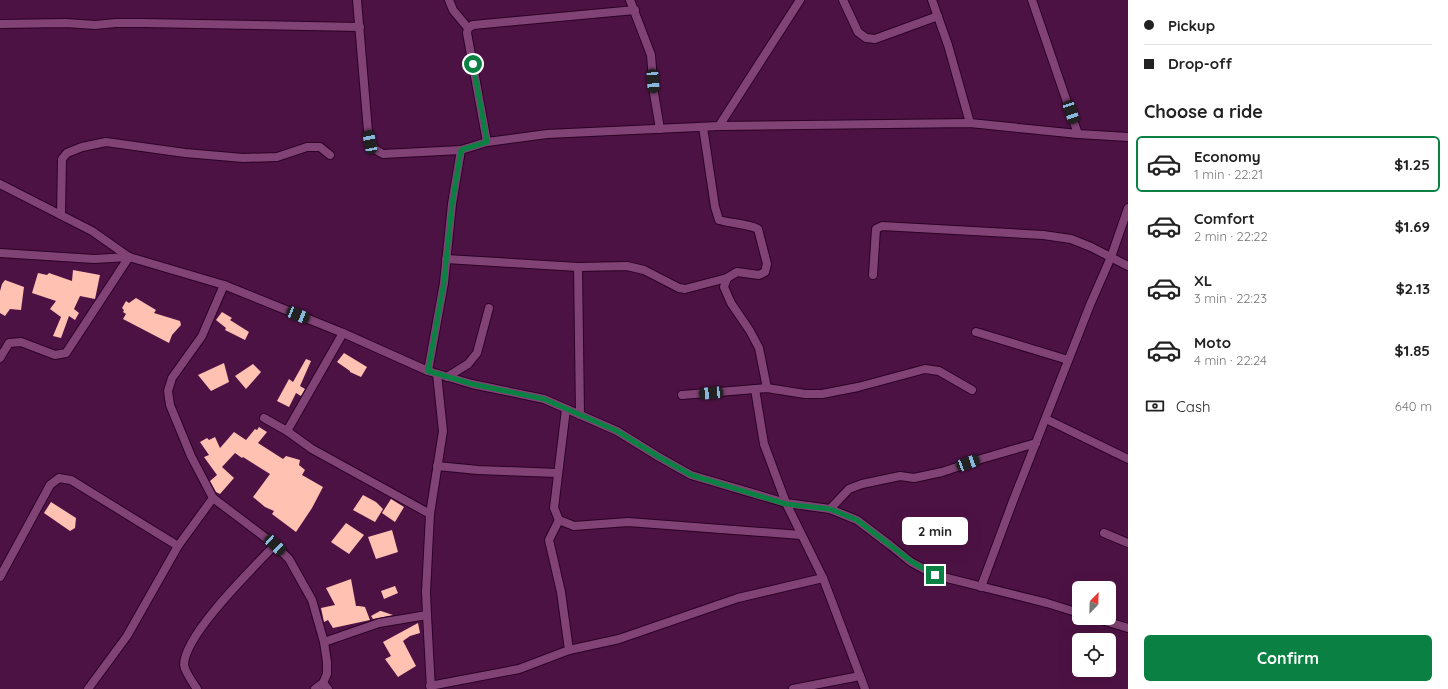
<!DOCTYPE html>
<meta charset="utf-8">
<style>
body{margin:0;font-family:Quicksand,sans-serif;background:#f6f6f6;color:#222;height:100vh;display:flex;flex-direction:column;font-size:15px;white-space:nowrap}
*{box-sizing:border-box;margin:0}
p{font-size:13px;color:#767676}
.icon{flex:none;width:22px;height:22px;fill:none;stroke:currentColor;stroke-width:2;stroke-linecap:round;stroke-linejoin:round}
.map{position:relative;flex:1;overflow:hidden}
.side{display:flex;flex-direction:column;background:#fff;width:320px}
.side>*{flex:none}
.top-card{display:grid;align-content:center;height:88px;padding:0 16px;background:#fff}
.needle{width:26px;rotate:23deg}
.buttons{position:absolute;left:1072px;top:581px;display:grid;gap:8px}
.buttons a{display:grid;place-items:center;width:44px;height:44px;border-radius:6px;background:#fff;box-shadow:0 4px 16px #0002;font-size:20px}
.end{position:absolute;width:18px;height:18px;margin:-9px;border:5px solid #0b8043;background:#fff;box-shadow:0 0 0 2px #fff}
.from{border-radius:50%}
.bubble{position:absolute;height:28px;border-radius:6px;background:#fff;box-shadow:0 4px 16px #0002;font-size:13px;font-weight:700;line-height:28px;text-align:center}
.car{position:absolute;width:12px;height:24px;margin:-12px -6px;border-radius:5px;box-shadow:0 0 3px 1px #0007;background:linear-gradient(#222 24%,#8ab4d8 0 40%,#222 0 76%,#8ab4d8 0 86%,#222 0)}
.top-card b{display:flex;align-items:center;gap:14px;height:38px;font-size:15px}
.top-card b+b{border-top:1px solid #e0e0e0}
.top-card i{width:10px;height:10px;background:#222}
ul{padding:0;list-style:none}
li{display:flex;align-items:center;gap:12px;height:56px;margin:0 8px 6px;padding:0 8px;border:2px solid transparent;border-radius:6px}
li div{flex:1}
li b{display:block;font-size:15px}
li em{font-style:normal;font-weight:700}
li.active{border-color:#0b8043}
li>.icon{width:36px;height:36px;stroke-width:1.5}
h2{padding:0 16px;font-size:18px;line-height:48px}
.pay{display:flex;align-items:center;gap:10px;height:44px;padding:0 16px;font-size:15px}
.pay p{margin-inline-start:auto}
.primary-button{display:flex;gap:8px;margin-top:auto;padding:8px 16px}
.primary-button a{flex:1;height:46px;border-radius:6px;background:#0b8043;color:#fff;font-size:16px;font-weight:700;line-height:46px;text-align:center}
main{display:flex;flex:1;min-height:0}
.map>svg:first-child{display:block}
.building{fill:#fec1b2}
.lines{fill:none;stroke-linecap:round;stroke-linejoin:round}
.minor-casing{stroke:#2c0127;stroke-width:10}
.minor{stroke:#814375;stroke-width:8}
.route{stroke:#0b8043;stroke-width:5}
</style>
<main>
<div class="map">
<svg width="1128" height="689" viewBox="0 0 1128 689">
<rect width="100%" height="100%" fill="#4d1244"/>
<g class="building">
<path d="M 73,270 L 100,275 L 95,299 L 80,296 L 74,309 L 79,313 L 75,320 L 69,316 L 61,338 L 53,336 L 61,317 L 50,309 L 56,301 L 32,293 L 38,273 L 47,275 L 49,273 L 72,281 Z"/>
<path d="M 5,280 L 24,287 L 21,310 L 10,309 L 5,316 L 0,313 L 0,291 L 2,284 Z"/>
<path d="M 136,298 L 156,310 L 154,313 L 180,321 L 181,325 L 172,335 L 169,343 L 123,319 L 126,314 L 123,312 L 124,310 L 122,308 L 126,301 L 129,303 Z"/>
<path d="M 222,312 L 232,318 L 230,320 L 249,332 L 245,340 L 225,330 L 226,328 L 216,320 Z"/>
<path d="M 344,353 L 367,367 L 361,377 L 350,372 L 350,371 L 337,362 Z"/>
<path d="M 306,359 L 311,361 L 300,386 L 305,389 L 301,396 L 296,393 L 289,407 L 277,401 L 289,379 L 293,382 Z"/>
<path d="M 224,363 L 229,382 L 211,391 L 198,375 Z"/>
<path d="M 253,364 L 261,372 L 246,389 L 235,376 Z"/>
<path d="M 259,427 L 267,432 L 258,443 L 283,459 L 286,456 L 300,460 L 299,465 L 305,470 L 302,475 L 323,487 L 312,508 L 296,532 L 272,514 L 274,511 L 265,507 L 253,497 L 270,474 L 243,457 L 242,458 L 235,453 L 222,467 L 234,478 L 220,494 L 216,492 L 210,481 L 217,475 L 204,457 L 209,455 L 200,442 L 207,438 L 209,440 L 215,437 L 220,448 L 234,432 L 246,440 L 255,429 L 257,430 Z"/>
<path d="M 363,495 L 376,502 L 383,509 L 375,522 L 353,510 Z"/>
<path d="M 391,499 L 404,507 L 395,522 L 382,513 Z"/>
<path d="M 51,502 L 76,518 L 75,528 L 70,531 L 44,513 Z"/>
<path d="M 346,523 L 364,535 L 349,554 L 331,542 Z"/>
<path d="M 392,530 L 398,552 L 376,559 L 368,537 Z"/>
<path d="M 351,579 L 356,606 L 359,606 L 365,607 L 370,620 L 333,628 L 328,620 L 324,622 L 321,608 L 335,605 L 326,588 Z"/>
<path d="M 395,586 L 398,593 L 384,599 L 381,591 Z"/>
<path d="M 380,611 L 381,611 L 393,615 L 373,619 L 371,616 Z"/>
<path d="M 418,623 L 420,633 L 410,636 L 403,641 L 416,666 L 398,677 L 385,659 L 391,656 L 383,642 Z"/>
</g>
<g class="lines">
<g class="minor-casing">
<g id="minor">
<path d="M 357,0 L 368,131 C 370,144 371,148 383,154 L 461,150 L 487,142 L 547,134 L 719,126 L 970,123 L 1078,134 L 1128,137"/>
<path d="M 449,0 L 453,10 L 468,28"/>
<path d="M 630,0 L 651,55 L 654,93 L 660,129"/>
<path d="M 843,0 L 858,32 L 866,38 L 875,39 L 938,16"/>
<path d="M 932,0 L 948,45 L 970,123"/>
<path d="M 1032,0 L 1078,134"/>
<path d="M 0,24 L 66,23 L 95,25 L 116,23 L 143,23 L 360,27"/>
<path d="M 719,126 L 800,0"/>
<path d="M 703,127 L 715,207 L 719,220 C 732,224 746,223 758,229 L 767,264 L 765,272 L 759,275 L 737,272 L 727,278 L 724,287 L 731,303 L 750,331 L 759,348 L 767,388"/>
<path d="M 487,142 L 467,33 L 468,28 L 473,25 L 635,10"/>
<path d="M 0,184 L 92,231 L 129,257 L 224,285 L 343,333 L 428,371 L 472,384 L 544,399 L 617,431 L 659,457 L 691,475 L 786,503 L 830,509 L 857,520 L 890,545 L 911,562 L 935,575 L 1047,603 L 1079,613"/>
<path d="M 61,215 L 62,159 L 67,153 L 82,147 L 106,142 L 185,153 L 243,158 L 277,157 L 307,147 L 320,147 L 330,155"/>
<path d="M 0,253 L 94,259 L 129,257"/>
<path d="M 446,259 L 578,267 L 627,266 L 644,270 L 679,288 L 685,289 L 727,278"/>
<path d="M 578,267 L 580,415"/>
<path d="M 873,275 L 876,229 L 882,226 L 1043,235 L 1071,239 L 1091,247 L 1128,266"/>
<path d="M 224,285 L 202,336 L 172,378 L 168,391 L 170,405 L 191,456 L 213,498 L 275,545 L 289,559 L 312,600 L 324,642 L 327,662 L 327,674 L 323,683 L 315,689"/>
<path d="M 976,332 L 1068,360"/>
<path d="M 0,358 L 9,343 L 21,342 L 55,355 L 66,353 L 129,257"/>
<path d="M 428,371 L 444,283 L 452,204 L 461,150"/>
<path d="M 447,377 L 468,364 L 477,353 L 489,308"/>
<path d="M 755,389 L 764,444 L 786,503 L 823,578 L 865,689"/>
<path d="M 682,395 L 767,388 L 805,394 L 822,394 L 858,387 L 925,369 L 939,371 L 972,390"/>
<path d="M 566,409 L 554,508 L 559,520 L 574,526 L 628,522 L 801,535"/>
<path d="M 264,418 L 287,431 L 343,333"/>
<path d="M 1046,419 L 1128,459"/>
<path d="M 287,431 L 312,449 L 430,514"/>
<path d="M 437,466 L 478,470 L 558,473"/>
<path d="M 830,509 L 849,489 L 862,484 L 900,476 L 914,478 L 942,472 L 981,459 L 1036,443"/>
<path d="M 559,520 L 549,540 L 561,592 L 569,650"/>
<path d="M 1104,533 L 1128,543"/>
<path d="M 0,577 L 50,485 L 59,478 L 71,480 L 178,546"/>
<path d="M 981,587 L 1013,501 L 1090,305 L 1111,257 L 1128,208"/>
<path d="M 427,615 L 431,689"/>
<path d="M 1095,618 L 1128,628"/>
<path d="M 324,642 L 379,623 L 427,615 L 426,592 L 430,514 L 443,431 L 437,374"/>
<path d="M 323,683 L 328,689"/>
<path d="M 430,686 L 519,669 L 569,650 L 619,639 L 738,598 L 823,578"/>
<path d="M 88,689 L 127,636 L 178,546 L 213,498"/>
<path d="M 197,689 C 193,683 185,672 184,665 C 184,635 253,568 275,545"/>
<path d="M 793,689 L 860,676"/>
</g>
</g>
<use href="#minor" class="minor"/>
</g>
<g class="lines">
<path class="route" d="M 473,64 L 487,142 L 461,150 L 452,204 L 444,282 L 428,371 L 472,384 L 544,399 L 617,431 L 659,457 L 691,475 L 786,504 L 830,509 L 857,520 L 912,562 L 935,575"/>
</g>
</svg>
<div class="buttons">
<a><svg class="needle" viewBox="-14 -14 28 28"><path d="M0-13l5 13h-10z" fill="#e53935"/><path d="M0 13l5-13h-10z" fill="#767676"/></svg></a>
<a><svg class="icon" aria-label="locate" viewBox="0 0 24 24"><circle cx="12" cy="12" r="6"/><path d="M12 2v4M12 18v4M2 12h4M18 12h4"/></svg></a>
</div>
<i class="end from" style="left:473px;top:64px"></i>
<i class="end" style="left:935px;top:575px"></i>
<div class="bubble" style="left:902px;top:517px;width:66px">2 min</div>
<i class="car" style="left:653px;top:81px;rotate:176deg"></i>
<i class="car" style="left:1071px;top:112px;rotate:161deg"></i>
<i class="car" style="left:370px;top:142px;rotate:349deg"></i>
<i class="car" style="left:298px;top:315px;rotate:112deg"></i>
<i class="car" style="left:711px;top:393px;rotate:265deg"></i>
<i class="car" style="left:968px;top:463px;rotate:70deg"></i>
<i class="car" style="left:275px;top:545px;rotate:133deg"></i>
</div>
<section class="side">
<div class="top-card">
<b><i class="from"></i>Pickup</b>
<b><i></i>Drop-off</b>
</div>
<h2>Choose a ride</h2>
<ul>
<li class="active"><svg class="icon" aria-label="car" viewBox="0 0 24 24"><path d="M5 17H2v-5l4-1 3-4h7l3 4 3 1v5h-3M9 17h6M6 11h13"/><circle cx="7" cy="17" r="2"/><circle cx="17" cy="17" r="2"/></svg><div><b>Economy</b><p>1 min · 22:21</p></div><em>$1.25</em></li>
<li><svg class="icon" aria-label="car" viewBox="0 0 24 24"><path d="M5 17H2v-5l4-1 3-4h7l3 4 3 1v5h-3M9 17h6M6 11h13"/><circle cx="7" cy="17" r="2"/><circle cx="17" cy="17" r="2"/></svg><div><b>Comfort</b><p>2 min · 22:22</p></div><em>$1.69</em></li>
<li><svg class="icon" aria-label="car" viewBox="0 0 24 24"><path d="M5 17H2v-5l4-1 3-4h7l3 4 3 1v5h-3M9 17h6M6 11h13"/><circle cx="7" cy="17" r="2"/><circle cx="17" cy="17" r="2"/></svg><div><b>XL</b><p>3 min · 22:23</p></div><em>$2.13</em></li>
<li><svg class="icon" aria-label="car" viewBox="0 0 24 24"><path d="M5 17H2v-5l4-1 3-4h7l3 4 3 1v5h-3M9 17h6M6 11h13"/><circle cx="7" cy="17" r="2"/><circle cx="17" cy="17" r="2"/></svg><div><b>Moto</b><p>4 min · 22:24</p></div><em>$1.85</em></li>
</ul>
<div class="pay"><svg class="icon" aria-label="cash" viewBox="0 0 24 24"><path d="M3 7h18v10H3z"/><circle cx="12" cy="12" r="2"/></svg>Cash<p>640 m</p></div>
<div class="primary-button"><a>Confirm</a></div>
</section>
</main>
